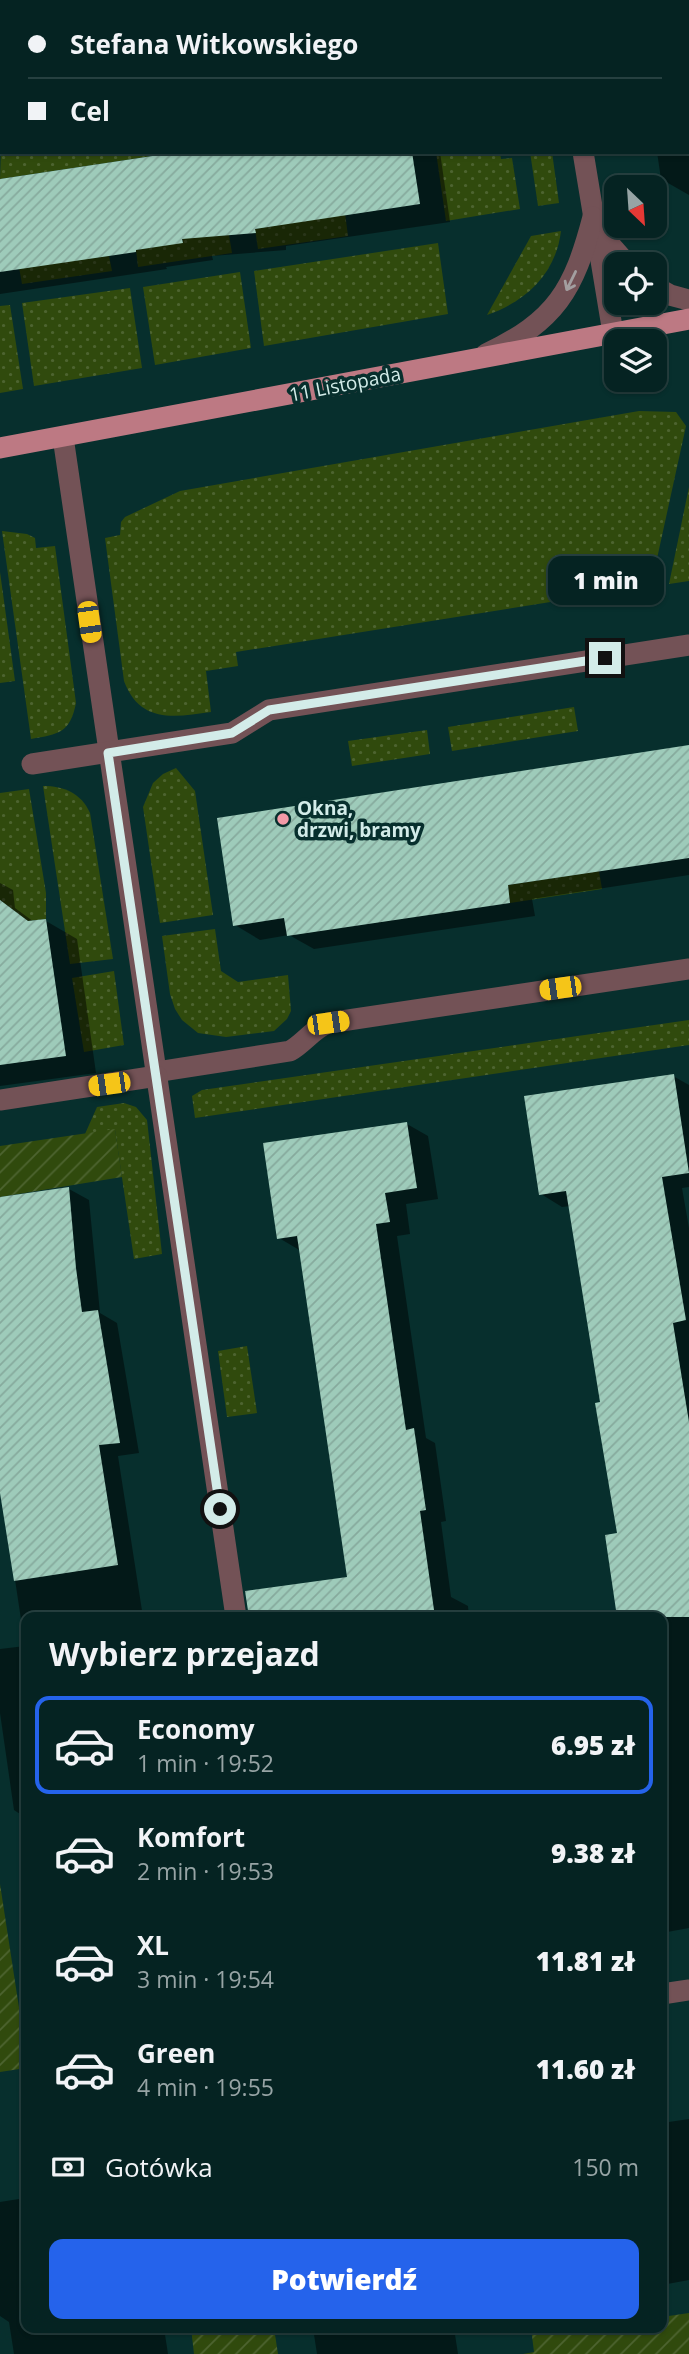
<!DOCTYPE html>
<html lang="pl">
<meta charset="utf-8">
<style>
body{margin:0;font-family:"Open Sans",sans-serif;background:#0e2b2a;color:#f1f3f6;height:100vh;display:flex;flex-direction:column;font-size:26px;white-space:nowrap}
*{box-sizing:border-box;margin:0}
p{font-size:23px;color:#97a4a5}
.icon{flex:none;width:38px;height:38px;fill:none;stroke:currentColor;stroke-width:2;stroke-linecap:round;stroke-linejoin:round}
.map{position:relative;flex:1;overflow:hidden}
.panel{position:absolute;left:21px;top:1612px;width:646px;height:721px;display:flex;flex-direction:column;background:#052322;border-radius:14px;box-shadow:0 2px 5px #0004,0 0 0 2px #264040}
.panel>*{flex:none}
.top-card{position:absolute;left:0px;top:0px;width:690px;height:154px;box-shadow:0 2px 5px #0004,0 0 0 2px #264040;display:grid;align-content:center;height:154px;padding:0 28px;background:#052322}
.needle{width:46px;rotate:155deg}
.buttons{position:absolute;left:604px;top:175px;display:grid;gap:14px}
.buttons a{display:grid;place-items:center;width:63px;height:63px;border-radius:14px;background:#052322;box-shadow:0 2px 5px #0004,0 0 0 2px #264040;font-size:35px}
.end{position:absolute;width:32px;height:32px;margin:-16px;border:9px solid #d3ece9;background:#111;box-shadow:0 0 0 4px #111}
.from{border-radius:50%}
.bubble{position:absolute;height:49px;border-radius:14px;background:#052322;box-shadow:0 2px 5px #0004,0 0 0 2px #264040;font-size:23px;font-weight:800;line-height:49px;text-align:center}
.car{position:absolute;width:21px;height:42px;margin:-21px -10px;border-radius:9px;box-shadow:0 0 5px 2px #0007;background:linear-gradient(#f5c518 24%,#345 0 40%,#f5c518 0 76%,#345 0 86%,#f5c518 0)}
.top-card b{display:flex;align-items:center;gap:24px;height:66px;font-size:26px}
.top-card b+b{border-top:2px solid #264040}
.top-card i{width:18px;height:18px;background:#f1f3f6}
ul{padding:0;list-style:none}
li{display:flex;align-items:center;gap:21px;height:98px;margin:0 14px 10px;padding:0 14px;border:4px solid transparent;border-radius:14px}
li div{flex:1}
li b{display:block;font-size:26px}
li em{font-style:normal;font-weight:800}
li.on{border-color:#2563eb}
li>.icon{width:63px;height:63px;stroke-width:1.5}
h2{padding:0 28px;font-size:32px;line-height:84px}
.pay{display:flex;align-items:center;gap:18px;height:77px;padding:0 28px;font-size:26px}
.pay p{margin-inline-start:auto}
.cta{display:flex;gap:14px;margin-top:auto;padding:14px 28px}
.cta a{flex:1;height:80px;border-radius:14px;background:#2563eb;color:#fff;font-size:28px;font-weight:800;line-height:80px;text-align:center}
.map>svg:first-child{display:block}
.grass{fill:url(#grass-dots)}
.garden{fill:url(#garden-furrows)}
.shadow{fill:#0007}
.building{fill:url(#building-hatch)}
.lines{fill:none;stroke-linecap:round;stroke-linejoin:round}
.minor{stroke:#735256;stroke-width:21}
.major{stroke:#bd7983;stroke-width:21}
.oneway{stroke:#a39fa0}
.route{stroke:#d3ece9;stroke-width:9}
.poi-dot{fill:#f39aa7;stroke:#072f2d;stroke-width:2.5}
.labels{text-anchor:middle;stroke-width:7;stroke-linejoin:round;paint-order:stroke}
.street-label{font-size:19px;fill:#d3ece9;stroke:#072f2d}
.poi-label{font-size:19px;font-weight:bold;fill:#d3ece9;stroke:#072f2d;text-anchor:start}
</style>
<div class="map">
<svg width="689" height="2354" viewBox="0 0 689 2354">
<defs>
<pattern id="grass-dots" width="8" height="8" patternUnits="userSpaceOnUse" patternTransform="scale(1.75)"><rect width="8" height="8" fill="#304a0d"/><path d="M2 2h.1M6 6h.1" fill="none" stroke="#4d6430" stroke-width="1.8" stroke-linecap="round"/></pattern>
<pattern id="garden-furrows" width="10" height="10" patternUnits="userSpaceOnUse" patternTransform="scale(1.75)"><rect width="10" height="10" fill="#304a0d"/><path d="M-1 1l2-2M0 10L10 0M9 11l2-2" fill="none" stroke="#4d6430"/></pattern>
<pattern id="building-hatch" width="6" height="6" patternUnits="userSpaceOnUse" patternTransform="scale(1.75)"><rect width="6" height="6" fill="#9ecbba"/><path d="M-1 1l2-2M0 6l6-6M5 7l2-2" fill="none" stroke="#86aa9d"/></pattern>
</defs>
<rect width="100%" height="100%" fill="#072f2d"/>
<g class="grass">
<path d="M 2,117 L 2,152 L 179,152 L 0,179 Z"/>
<path d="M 436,152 L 500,152 L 501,159 L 512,158 L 520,209 L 446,221 Z"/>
<path d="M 530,152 L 552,152 L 559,203 L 538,206 Z"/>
<path d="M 345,213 L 348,236 L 258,249 L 255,229 Z"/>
<path d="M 561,231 C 556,274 525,302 487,315 L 531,236 Z"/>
<path d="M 229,235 L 232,253 L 138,267 L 136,250 L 183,242 L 182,238 Z"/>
<path d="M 438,243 L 448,314 L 264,346 L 254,271 Z"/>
<path d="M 109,256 L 112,271 L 22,284 L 19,267 Z"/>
<path d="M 240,272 L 251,348 L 155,365 L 143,287 Z"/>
<path d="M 130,288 L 142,368 L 34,386 L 22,303 Z"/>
<path d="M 10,305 L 23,389 L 0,393 L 0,306 Z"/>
<path d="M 639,411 L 676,412 L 686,426 L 651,586 L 236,652 L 238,666 L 206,671 L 211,712 C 175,717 140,724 124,681 L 105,538 L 120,535 L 121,522 L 125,517 L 180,491 Z"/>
<path d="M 689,487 L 689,581 L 669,584 Z"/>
<path d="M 2,531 L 27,534 L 35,538 L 36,548 L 55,546 L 76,703 C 70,733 59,734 31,739 Z"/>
<path d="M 0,572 L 15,681 L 0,683 Z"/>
<path d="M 574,707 L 578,731 L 452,751 L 448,727 Z"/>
<path d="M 427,730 L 430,754 L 352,766 L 348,741 Z"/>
<path d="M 176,768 L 195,791 L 213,915 L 160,923 L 143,807 L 153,783 L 163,774 Z"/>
<path d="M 43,786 C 64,786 81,793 90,813 L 113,959 L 70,964 Z"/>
<path d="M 29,789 L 46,893 L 46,919 L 28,921 L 0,900 L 0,793 Z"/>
<path d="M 599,871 L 602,889 L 510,903 L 508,885 Z"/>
<path d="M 215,929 L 221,971 L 238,982 L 288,975 L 291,1011 L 287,1019 L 274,1031 L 226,1037 L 198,1033 L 182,1020 L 175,1009 L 170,994 L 162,936 Z"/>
<path d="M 114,971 L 124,1045 L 84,1052 L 72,978 Z"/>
<path d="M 689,1020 L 689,1045 L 195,1118 L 192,1096 L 202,1090 Z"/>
<path d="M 124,1103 L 136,1107 L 147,1120 L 162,1254 L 134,1259 L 115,1130 L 85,1134 L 97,1107 Z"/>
<path d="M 247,1346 L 257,1413 L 227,1417 L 218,1351 Z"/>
</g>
<g class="garden">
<path d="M 115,1129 L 122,1177 L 0,1197 L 0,1146 Z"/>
<path d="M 0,1884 L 26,2053 L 26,2068 L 0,2072 Z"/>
<path d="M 689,2313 L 689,2354 L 523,2354 L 534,2352 L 531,2328 L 662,2328 L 662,2317 Z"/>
<path d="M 191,2328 L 274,2328 L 278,2354 L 194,2354 Z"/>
</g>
<g class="shadow">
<path d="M 689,95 L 689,195 L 661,179 L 657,152 L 688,152 Z"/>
<path d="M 190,152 L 440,152 L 450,222 L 286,246 L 286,250 L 212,256 L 213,260 L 166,267 L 167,269 L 0,294 L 0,181 Z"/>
<path d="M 689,747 L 689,875 L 532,899 L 535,916 L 314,949 L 289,935 L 260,940 L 235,925 Z"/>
<path d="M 0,883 L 13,890 L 15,908 L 34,922 L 46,921 L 77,939 L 96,1073 L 0,1086 Z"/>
<path d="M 673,1076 L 689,1085 L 689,1187 L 682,1188 L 689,1228 L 689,1928 L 662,1933 L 662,1617 L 619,1617 L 619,1535 L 602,1404 L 570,1206 L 562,1207 L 541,1194 Z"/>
<path d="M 407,1124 L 428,1136 L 438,1199 L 406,1204 L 410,1234 L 397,1236 L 426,1438 L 435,1443 L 446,1521 L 441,1522 L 451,1597 L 468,1606 L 469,1617 L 326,1617 L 349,1578 L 301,1251 L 279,1238 Z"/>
<path d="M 69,1189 L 89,1200 L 100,1313 L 117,1323 L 139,1453 L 118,1456 L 143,1617 L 26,1617 L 26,1818 L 14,1810 L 0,1713 L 0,1649 L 25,1646 L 0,1480 L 0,1199 Z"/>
<path d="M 26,1964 L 26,2000 L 20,1965 Z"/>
<path d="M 689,2119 L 689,2280 L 662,2285 L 662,2123 Z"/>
<path d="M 25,2198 L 26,2328 L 164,2328 L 168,2354 L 14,2354 L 9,2322 L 0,2316 L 0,2202 Z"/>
<path d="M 313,2328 L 454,2328 L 458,2354 L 317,2354 Z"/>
</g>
<g class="building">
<path d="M 179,152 L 412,152 L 420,204 L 255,229 L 256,233 L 182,239 L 183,243 L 136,250 L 136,252 L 0,272 L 0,179 Z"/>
<path d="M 689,745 L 689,858 L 508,885 L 510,903 L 287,936 L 284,918 L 233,926 L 217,818 Z"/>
<path d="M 0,900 L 28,921 L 46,919 L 66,1056 L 0,1065 Z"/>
<path d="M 674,1074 L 689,1173 L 662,1177 L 686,1320 L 673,1323 L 689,1422 L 689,1617 L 617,1617 L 605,1535 L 617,1533 L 595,1403 L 600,1402 L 566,1191 L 539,1195 L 524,1096 Z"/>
<path d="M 407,1122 L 417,1188 L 385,1193 L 390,1222 L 376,1224 L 406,1430 L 414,1428 L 426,1510 L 420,1511 L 435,1617 L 249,1617 L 245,1591 L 347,1577 L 297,1236 L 277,1239 L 263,1143 Z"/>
<path d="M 69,1187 L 76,1268 L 82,1312 L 98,1310 L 120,1443 L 99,1445 L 118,1565 L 14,1581 L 0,1493 L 0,1197 Z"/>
</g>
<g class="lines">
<g class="minor">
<path d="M 559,0 L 559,2"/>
<path d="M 583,152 L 613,333"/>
<path d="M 597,225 L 605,239 L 627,264"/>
<path d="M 654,286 L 670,295 L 689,300"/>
<path d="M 486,354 C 556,321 574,290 593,217"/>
<path d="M 63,437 L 236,1617"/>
<path d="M 32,764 L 232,733 L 269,710 L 689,645"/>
<path d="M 156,1072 L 290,1051 C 304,1043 312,1030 328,1023 L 689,969"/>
<path d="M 0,1100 L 157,1076"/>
<path d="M 662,1994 L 689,1990"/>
</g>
<path class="major" d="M 0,448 L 689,319"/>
</g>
<defs><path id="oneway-shaft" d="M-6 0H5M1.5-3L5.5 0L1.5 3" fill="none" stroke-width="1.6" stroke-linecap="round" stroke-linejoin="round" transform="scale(1.75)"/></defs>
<use class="oneway" href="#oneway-shaft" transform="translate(571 281) rotate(116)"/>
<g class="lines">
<path class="route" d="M 220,1509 L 108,753 L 232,733 L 269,710 L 605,658"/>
</g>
<circle class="poi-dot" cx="283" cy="819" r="7"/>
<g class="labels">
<g class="street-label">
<text transform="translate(345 384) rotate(-11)" y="7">11 Listopada</text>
</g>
<g class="poi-label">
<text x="297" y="815">Okna,<tspan x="297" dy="22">drzwi, bramy</tspan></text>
</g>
</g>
</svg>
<div class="buttons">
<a><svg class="needle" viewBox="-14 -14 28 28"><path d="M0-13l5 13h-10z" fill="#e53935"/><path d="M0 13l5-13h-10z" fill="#97a4a5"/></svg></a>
<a><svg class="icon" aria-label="locate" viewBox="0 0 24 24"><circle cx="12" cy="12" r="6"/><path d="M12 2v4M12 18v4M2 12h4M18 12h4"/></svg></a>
<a><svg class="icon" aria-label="layers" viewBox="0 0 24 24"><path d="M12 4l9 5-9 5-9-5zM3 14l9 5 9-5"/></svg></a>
</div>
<i class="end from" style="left:220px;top:1509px"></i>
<i class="end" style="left:605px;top:658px"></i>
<div class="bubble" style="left:548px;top:556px;width:116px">1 min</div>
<i class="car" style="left:89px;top:622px;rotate:172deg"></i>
<i class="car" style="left:560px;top:988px;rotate:262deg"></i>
<i class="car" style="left:328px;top:1023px;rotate:82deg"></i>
<i class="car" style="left:109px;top:1084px;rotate:262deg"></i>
<div class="top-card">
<b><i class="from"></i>Stefana Witkowskiego</b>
<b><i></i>Cel</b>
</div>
<section class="panel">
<h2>Wybierz przejazd</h2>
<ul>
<li class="on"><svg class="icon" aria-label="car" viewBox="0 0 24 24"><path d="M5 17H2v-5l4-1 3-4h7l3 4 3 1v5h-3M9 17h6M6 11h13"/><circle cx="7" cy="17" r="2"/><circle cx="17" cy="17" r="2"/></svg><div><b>Economy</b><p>1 min · 19:52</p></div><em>6.95 zł</em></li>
<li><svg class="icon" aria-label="car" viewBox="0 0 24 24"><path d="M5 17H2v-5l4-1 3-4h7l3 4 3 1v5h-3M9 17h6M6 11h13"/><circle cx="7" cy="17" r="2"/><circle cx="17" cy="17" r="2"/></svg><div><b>Komfort</b><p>2 min · 19:53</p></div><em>9.38 zł</em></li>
<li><svg class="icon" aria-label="car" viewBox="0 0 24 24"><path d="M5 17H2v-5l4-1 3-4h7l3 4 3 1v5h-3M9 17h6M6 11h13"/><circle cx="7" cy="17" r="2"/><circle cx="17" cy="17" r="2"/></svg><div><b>XL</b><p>3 min · 19:54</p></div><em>11.81 zł</em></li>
<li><svg class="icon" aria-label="car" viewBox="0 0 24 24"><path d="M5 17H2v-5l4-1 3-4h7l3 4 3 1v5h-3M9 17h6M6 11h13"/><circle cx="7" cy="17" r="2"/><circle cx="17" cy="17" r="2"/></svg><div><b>Green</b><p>4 min · 19:55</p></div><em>11.60 zł</em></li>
</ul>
<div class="pay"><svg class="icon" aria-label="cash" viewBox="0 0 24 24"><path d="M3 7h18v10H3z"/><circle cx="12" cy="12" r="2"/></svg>Gotówka<p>150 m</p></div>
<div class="cta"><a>Potwierdź</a></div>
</section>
</div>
